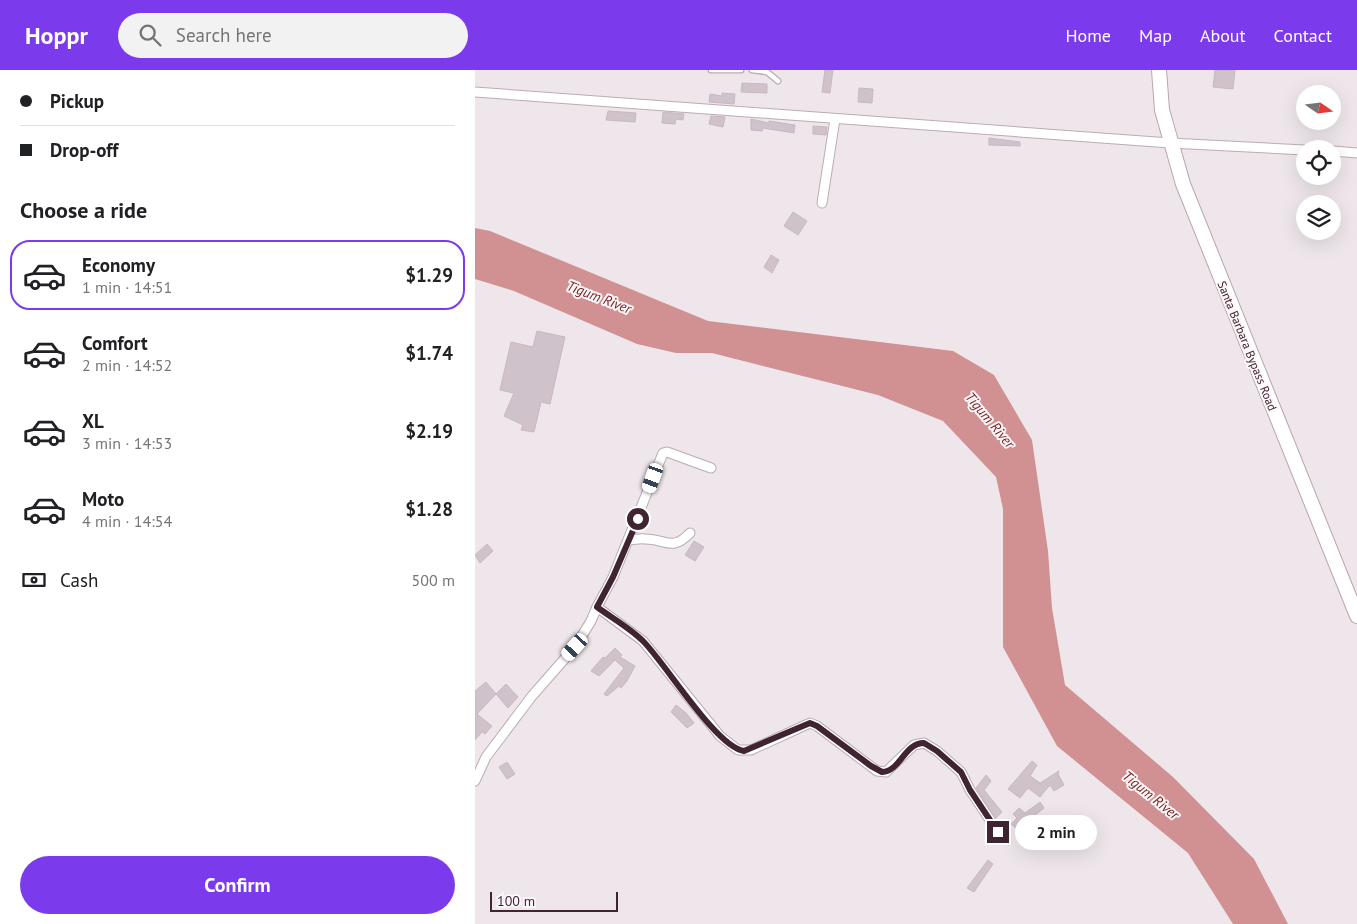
<!DOCTYPE html>
<meta charset="utf-8">
<style>
body{margin:0;font-family:"PT Sans",sans-serif;background:#f2f2f2;color:#202124;height:100vh;display:flex;flex-direction:column;font-size:19px;white-space:nowrap}
*{box-sizing:border-box;margin:0}
p{font-size:16px;color:#757577}
.icon{flex:none;width:28px;height:28px;fill:none;stroke:currentColor;stroke-width:2;stroke-linecap:round;stroke-linejoin:round}
.map{position:relative;flex:1;overflow:hidden}
.drawer{display:flex;flex-direction:column;background:#fff;width:475px}
.drawer>*{flex:none}
.banner{display:grid;align-content:center;height:110px;padding:0 20px;background:#fff}
.needle{width:32px;rotate:104deg}
.buttons{position:absolute;left:821px;top:15px;display:grid;gap:10px}
.buttons a{display:grid;place-items:center;width:45px;height:45px;border-radius:50%;background:#fff;box-shadow:0 5px 20px #0002;font-size:25px}
.scale{position:absolute;left:15px;bottom:12px;width:128px;box-sizing:border-box;padding-left:5px;border:2px solid #402531;border-top:0;font-size:14px;line-height:18px;white-space:nowrap;color:#402531;-webkit-text-stroke:4px #fbf7f9;paint-order:stroke}
.end{position:absolute;width:22px;height:22px;margin:-11px;border:6px solid #402531;background:#fff;box-shadow:0 0 0 2px #fff}
.from{border-radius:50%}
.bubble{position:absolute;height:35px;border-radius:18px;background:#fff;box-shadow:0 5px 20px #0002;font-size:16px;font-weight:700;line-height:35px;text-align:center}
.car{position:absolute;width:15px;height:30px;margin:-15px -8px;border-radius:6px;box-shadow:0 0 4px 1px #0007;background:linear-gradient(#fff 24%,#345 0 40%,#fff 0 76%,#345 0 86%,#fff 0)}
.banner b{display:flex;align-items:center;gap:18px;height:48px;font-size:19px}
.banner b+b{border-top:1px solid #e0e0e0}
.banner i{width:12px;height:12px;background:#202124}
ul{padding:0;list-style:none}
li{display:flex;align-items:center;gap:15px;height:70px;margin:0 10px 8px;padding:0 10px;border:2px solid transparent;border-radius:20px}
li div{flex:1}
li b{display:block;font-size:19px}
li em{font-style:normal;font-weight:700}
li.active{border-color:#7c3aed}
li>.icon{width:45px;height:45px;stroke-width:1.5}
h2{padding:0 20px;font-size:22px;line-height:60px}
.pay{display:flex;align-items:center;gap:12px;height:55px;padding:0 20px;font-size:19px}
.pay p{margin-inline-start:auto}
.action{display:flex;gap:10px;margin-top:auto;padding:10px 20px}
.action a{flex:1;height:58px;border-radius:30px;background:#7c3aed;color:#fff;font-size:20px;font-weight:700;line-height:58px;text-align:center}
header{display:flex;align-items:center;gap:30px;box-sizing:border-box;height:70px;padding:0 25px;background:#7c3aed;color:#fff}
header strong{font-size:24px}
nav{display:flex;gap:28px;margin-inline-start:auto;font-size:18px}
.search{width:350px;height:45px;background:#f2f2f2;display:flex;align-items:center;gap:12px;box-sizing:border-box;padding:0 18px;border-radius:28px;color:#757577;font-size:19px}
main{display:flex;flex:1;min-height:0}
.map>svg:first-child{display:block}
.water{fill:#d19091}
.building{fill:#cfc2ca;stroke:#c8b8c1}
.lines{fill:none;stroke-linecap:round;stroke-linejoin:round}
.service-casing{stroke:#baacb3;stroke-width:7}
.minor-casing{stroke:#baacb3;stroke-width:11}
.secondary-casing{stroke:#baa4af;stroke-width:16}
.service{stroke:#fff;stroke-width:4.5}
.minor{stroke:#fff;stroke-width:9}
.secondary{stroke:#fff;stroke-width:14}
.route{stroke:#402531;stroke-width:6}
.labels{text-anchor:middle;stroke-width:4;stroke-linejoin:round;paint-order:stroke}
.street-label{font-size:12px;fill:#402531;stroke:#fbf7f9}
.water-label{font-size:14px;font-style:italic;fill:#7b2120;stroke:#fbf7f9}
</style>
<header>
<strong>Hoppr</strong>
<div class="search"><svg class="icon" aria-label="search" viewBox="0 0 24 24"><circle cx="10" cy="10" r="6"/><path d="M15 15l6 6"/></svg>Search here</div>
<nav><a>Home</a><a>Map</a><a>About</a><a>Contact</a></nav>
</header>
<main>
<section class="drawer">
<div class="banner">
<b><i class="from"></i>Pickup</b>
<b><i></i>Drop-off</b>
</div>
<h2>Choose a ride</h2>
<ul>
<li class="active"><svg class="icon" aria-label="car" viewBox="0 0 24 24"><path d="M5 17H2v-5l4-1 3-4h7l3 4 3 1v5h-3M9 17h6M6 11h13"/><circle cx="7" cy="17" r="2"/><circle cx="17" cy="17" r="2"/></svg><div><b>Economy</b><p>1 min · 14:51</p></div><em>$1.29</em></li>
<li><svg class="icon" aria-label="car" viewBox="0 0 24 24"><path d="M5 17H2v-5l4-1 3-4h7l3 4 3 1v5h-3M9 17h6M6 11h13"/><circle cx="7" cy="17" r="2"/><circle cx="17" cy="17" r="2"/></svg><div><b>Comfort</b><p>2 min · 14:52</p></div><em>$1.74</em></li>
<li><svg class="icon" aria-label="car" viewBox="0 0 24 24"><path d="M5 17H2v-5l4-1 3-4h7l3 4 3 1v5h-3M9 17h6M6 11h13"/><circle cx="7" cy="17" r="2"/><circle cx="17" cy="17" r="2"/></svg><div><b>XL</b><p>3 min · 14:53</p></div><em>$2.19</em></li>
<li><svg class="icon" aria-label="car" viewBox="0 0 24 24"><path d="M5 17H2v-5l4-1 3-4h7l3 4 3 1v5h-3M9 17h6M6 11h13"/><circle cx="7" cy="17" r="2"/><circle cx="17" cy="17" r="2"/></svg><div><b>Moto</b><p>4 min · 14:54</p></div><em>$1.28</em></li>
</ul>
<div class="pay"><svg class="icon" aria-label="cash" viewBox="0 0 24 24"><path d="M3 7h18v10H3z"/><circle cx="12" cy="12" r="2"/></svg>Cash<p>500 m</p></div>
<div class="action"><a>Confirm</a></div>
</section>
<div class="map">
<svg width="882" height="854" viewBox="0 0 882 854">
<rect width="100%" height="100%" fill="#eee6eb"/>
<path class="water" d="M 0,158 L 15,161 L 233,251 L 478,281 L 519,305 L 557,370 L 573,481 L 577,538 L 590,615 L 698,707 L 779,789 L 813,854 L 758,854 L 713,783 L 582,676 L 528,577 L 528,439 L 521,407 L 468,351 L 403,325 L 237,283 L 201,283 L 162,274 L 39,221 L 0,209 Z"/>
<g class="building">
<path d="M 350,0 L 358,0 L 355,23 L 347,22 Z"/>
<path d="M 740,0 L 760,0 L 758,19 L 738,17 Z"/>
<path d="M 267,13 L 292,14 L 292,23 L 266,22 Z"/>
<path d="M 384,18 L 398,19 L 397,33 L 383,32 Z"/>
<path d="M 247,23 L 260,24 L 259,34 L 234,32 L 235,24 L 247,26 Z"/>
<path d="M 133,41 L 161,43 L 160,52 L 131,50 Z"/>
<path d="M 188,42 L 209,44 L 208,50 L 201,49 L 200,54 L 187,53 Z"/>
<path d="M 236,46 L 250,47 L 248,57 L 234,54 Z"/>
<path d="M 276,49 L 294,53 L 294,51 L 320,55 L 319,63 L 288,58 L 287,61 L 276,60 Z"/>
<path d="M 338,56 L 352,57 L 351,65 L 338,64 Z"/>
<path d="M 514,68 L 545,72 L 545,76 L 514,75 Z"/>
<path d="M 318,142 L 332,151 L 323,165 L 309,156 Z"/>
<path d="M 296,185 L 304,190 L 297,203 L 289,197 Z"/>
<path d="M 62,261 L 90,267 L 75,334 L 66,332 L 59,362 L 46,360 L 48,355 L 29,346 L 39,323 L 25,320 L 36,272 L 58,277 Z"/>
<path d="M 219,471 L 229,477 L 220,491 L 210,485 Z"/>
<path d="M 12,474 L 18,481 L 5,493 L 0,485 Z"/>
<path d="M 140,578 L 147,585 L 145,587 L 160,596 L 152,611 L 146,618 L 144,616 L 132,626 L 129,624 L 149,598 L 140,590 L 124,606 L 116,601 L 128,587 L 130,588 Z"/>
<path d="M 11,612 L 21,624 L 2,644 L 17,656 L 10,664 L 7,662 L 0,670 L 0,621 Z"/>
<path d="M 31,614 L 43,627 L 33,638 L 21,624 Z"/>
<path d="M 201,635 L 211,643 L 219,653 L 212,658 L 196,642 Z"/>
<path d="M 557,691 L 562,695 L 555,706 L 565,713 L 584,701 L 583,704 L 589,715 L 579,721 L 575,715 L 565,727 L 553,718 L 545,728 L 533,719 Z"/>
<path d="M 32,692 L 40,704 L 32,709 L 24,697 Z"/>
<path d="M 511,705 L 516,711 L 509,720 L 527,742 L 521,748 L 501,718 Z"/>
<path d="M 565,732 L 569,738 L 555,749 L 562,755 L 556,761 L 549,754 L 543,760 L 536,754 L 542,748 L 538,744 L 544,738 L 550,743 Z"/>
<path d="M 513,790 L 518,794 L 499,822 L 492,818 Z"/>
</g>
<g class="lines">
<g class="service-casing">
<g id="service">
<path d="M 236,0 L 266,0"/>
<path d="M 277,0 L 292,2 L 303,11"/>
</g>
</g>
<g class="minor-casing">
<g id="minor">
<path d="M 0,22 L 695,73 L 830,80"/>
<path d="M 858,81 L 882,83"/>
<path d="M 347,133 L 360,49"/>
<path d="M 154,470 C 159,470 165,468 170,469 C 191,469 197,482 215,463"/>
<path d="M 122,537 L 138,507 L 188,383 L 192,382 L 236,398"/>
<path d="M 0,711 L 11,687 L 57,626 L 100,577 L 116,551 L 122,537 L 168,571 L 245,666 L 263,680 L 276,680 L 335,653 L 342,656 L 402,701 L 411,702 L 439,675 L 449,673 L 462,681 L 486,702 L 495,720 L 523,762"/>
</g>
</g>
<g class="secondary-casing">
<path id="secondary" d="M 684,0 L 687,40 L 708,114 L 882,546"/>
</g>
<use href="#service" class="service"/>
<use href="#minor" class="minor"/>
<use href="#secondary" class="secondary"/>
</g>
<g class="lines">
<path class="route" d="M 163,449 L 138,507 L 122,537 C 137,548 155,558 168,571 C 191,594 241,677 269,681 L 335,653 L 342,656 L 396,696 L 407,702 C 426,701 429,673 449,673 L 462,681 L 486,702 L 495,720 L 523,762"/>
</g>
<g class="labels">
<g class="street-label">
<text transform="translate(772 276) rotate(68)" y="4">Santa Barbara Bypass Road</text>
</g>
<g class="water-label">
<text transform="translate(124 227) rotate(21)" y="5">Tigum River</text>
<text transform="translate(515 350) rotate(50)" y="5">Tigum River</text>
<text transform="translate(676 725) rotate(39)" y="5">Tigum River</text>
</g>
</g>
</svg>
<div class="buttons">
<a><svg class="needle" viewBox="-14 -14 28 28"><path d="M0-13l5 13h-10z" fill="#e53935"/><path d="M0 13l5-13h-10z" fill="#757577"/></svg></a>
<a><svg class="icon" aria-label="locate" viewBox="0 0 24 24"><circle cx="12" cy="12" r="6"/><path d="M12 2v4M12 18v4M2 12h4M18 12h4"/></svg></a>
<a><svg class="icon" aria-label="layers" viewBox="0 0 24 24"><path d="M12 4l9 5-9 5-9-5zM3 14l9 5 9-5"/></svg></a>
</div>
<div class="scale">100 m</div>
<i class="end from" style="left:163px;top:449px"></i>
<i class="end" style="left:523px;top:762px"></i>
<div class="bubble" style="left:540px;top:745px;width:82px">2 min</div>
<i class="car" style="left:178px;top:408px;rotate:200deg"></i>
<i class="car" style="left:100px;top:577px;rotate:222deg"></i>
</div>
</main>
